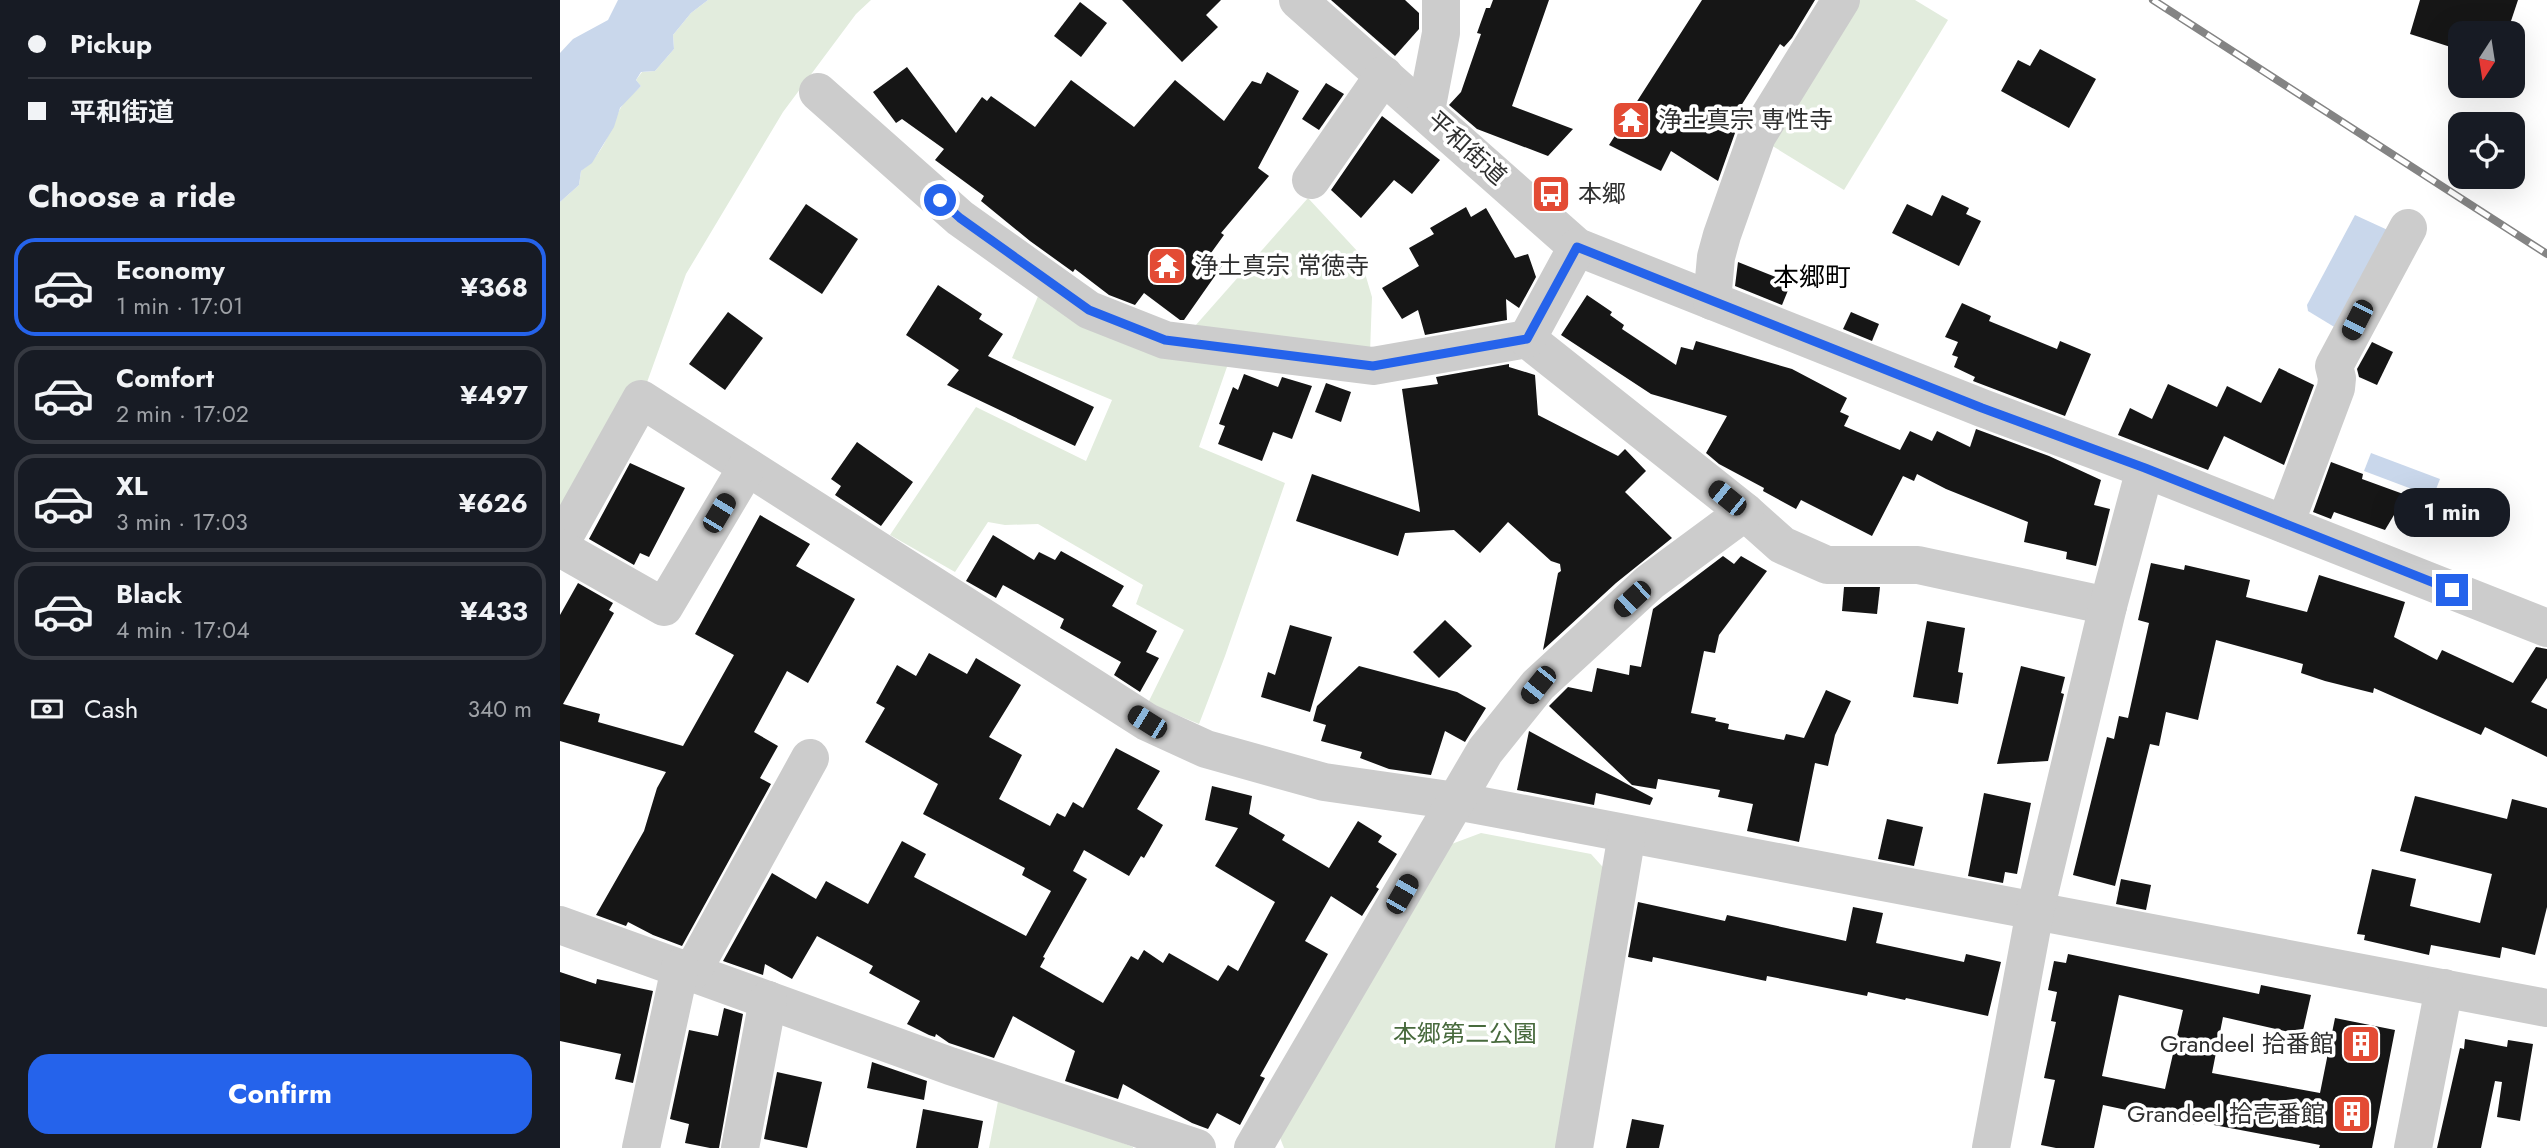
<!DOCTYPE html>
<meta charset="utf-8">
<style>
body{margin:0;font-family:Jost,"Noto Sans JP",sans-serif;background:#20242c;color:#f1f3f6;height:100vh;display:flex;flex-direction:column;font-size:26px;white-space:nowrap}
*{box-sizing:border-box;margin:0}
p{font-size:23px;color:#9ea1a6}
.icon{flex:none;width:38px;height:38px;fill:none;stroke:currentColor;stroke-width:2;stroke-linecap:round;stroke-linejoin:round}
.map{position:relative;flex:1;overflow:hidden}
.sheet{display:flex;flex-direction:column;background:#171b24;width:560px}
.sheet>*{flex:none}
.guide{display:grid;align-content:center;height:154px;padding:0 28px;background:#171b24}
.needle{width:46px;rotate:192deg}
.tools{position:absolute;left:1888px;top:21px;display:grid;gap:14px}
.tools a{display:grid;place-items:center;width:77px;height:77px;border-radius:14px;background:#171b24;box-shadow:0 7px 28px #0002;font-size:35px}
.end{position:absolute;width:32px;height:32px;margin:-16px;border:9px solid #2563eb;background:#fff;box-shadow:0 0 0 4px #fff}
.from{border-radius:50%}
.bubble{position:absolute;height:49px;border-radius:21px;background:#171b24;box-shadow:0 7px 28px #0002;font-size:23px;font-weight:700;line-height:49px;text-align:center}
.car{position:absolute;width:21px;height:42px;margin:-21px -10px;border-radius:9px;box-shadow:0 0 5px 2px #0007;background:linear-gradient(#222 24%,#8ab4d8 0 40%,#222 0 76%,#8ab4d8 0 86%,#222 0)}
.guide b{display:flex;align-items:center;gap:24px;height:66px;font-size:26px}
.guide b+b{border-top:2px solid #363941}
.guide i{width:18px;height:18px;background:#f1f3f6}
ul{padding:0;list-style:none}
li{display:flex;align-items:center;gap:21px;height:98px;margin:0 14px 10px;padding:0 14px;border:4px solid #363941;border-radius:21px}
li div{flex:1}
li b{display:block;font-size:26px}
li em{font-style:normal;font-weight:700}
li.active{border-color:#2563eb}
li>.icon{width:63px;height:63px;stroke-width:1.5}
h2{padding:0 28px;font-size:32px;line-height:84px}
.pay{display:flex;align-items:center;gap:18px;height:77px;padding:0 28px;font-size:26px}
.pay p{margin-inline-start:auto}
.button{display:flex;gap:14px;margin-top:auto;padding:14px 28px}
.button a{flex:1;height:80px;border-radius:21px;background:#2563eb;color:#fff;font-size:28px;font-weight:700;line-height:80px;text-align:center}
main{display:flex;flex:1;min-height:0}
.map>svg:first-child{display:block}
.green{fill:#e2ecdd}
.water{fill:#c9d7eb}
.building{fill:#161616;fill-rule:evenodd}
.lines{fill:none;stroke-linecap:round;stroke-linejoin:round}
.minor{stroke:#ccc;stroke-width:38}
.rail-casing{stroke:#848484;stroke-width:8}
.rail{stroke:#fff;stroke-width:5;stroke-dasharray:16;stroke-linecap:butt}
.route{stroke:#2563eb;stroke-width:9}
.labels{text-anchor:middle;stroke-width:7;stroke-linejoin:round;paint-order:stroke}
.poi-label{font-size:24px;fill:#2f2f2f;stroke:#fff;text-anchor:start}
.street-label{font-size:24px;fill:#2f2f2f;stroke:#fff}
.park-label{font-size:24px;fill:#486a3d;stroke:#fff}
.neighbourhood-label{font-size:26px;fill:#000;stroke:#fff}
</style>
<main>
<section class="sheet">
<div class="guide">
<b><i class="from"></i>Pickup</b>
<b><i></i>平和街道</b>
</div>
<h2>Choose a ride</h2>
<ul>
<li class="active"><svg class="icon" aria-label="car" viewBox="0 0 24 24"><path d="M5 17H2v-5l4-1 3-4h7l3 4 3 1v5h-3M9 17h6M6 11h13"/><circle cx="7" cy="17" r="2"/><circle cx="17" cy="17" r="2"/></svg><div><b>Economy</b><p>1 min · 17:01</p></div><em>¥368</em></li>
<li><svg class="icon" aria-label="car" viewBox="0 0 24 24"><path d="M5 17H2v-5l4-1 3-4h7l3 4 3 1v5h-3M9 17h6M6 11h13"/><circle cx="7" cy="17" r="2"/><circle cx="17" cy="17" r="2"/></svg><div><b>Comfort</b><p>2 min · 17:02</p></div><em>¥497</em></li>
<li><svg class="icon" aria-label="car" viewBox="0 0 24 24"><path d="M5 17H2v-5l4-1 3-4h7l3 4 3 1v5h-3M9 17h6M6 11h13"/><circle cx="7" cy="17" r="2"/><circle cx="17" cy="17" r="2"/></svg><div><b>XL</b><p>3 min · 17:03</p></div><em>¥626</em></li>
<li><svg class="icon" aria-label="car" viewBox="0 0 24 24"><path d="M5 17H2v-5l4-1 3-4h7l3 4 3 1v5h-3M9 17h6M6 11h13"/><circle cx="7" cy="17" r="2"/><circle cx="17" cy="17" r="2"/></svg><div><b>Black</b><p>4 min · 17:04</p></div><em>¥433</em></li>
</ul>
<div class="pay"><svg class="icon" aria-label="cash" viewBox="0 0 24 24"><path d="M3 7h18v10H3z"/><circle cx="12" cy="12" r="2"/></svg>Cash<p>340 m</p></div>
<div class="button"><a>Confirm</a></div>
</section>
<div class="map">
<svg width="1987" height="1148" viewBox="0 0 1987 1148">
<rect width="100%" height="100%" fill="#fff"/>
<g class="green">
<path d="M 148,0 L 311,0 L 296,14 L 223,112 L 126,274 L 81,399 L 0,544 L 0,202 L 19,185 L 21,171 C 42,156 49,133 59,111 C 63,102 74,93 81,86 L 76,80 L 82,72 L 95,71 L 114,49 L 113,35 L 131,13 Z"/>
<path d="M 1293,0 L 1355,0 L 1388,20 L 1284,190 L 1206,142 Z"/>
<path d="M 748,198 L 799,253 L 812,297 L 810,353 L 635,326 Z"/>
<path d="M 479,294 L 668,364 L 639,447 L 725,483 L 665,656 L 639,724 L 588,703 L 624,630 L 576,604 L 583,585 L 478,524 L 445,525 L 428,522 L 395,572 L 330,535 L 416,407 L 526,461 L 552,400 L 452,358 Z"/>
<path d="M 921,833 L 1031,854 L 1050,875 L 999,1148 L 724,1148 L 717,1130 L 881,848 Z"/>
<path d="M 439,1096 L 573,1147 L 573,1148 L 429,1148 Z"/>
</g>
<g class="water">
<path d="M 58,0 L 148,0 L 131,13 L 113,35 L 114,49 L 95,71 L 81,72 L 76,80 L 81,86 L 60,108 L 54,127 L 32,163 L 21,171 L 19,185 L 0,202 L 0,53 L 13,39 L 48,20 Z"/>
<path d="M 1795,215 L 1832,232 L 1776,328 L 1748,311 L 1747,305 Z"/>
<path d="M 1811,453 L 1880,479 L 1873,497 L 1804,471 Z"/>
</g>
<g class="building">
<path d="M 562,0 L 661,0 L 646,15 L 658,27 L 622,62 Z"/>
<path d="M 771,0 L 845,0 L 859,13 L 859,29 L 835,56 Z"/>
<path d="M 933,0 L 989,0 L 952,106 L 1013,129 L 988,156 L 917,129 L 889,105 L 901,92 L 921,34 L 917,33 L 926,8 L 930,8 Z"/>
<path d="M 1142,0 L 1255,0 L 1232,38 L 1224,47 L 1220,44 L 1167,128 L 1175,133 L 1158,181 L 1111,151 L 1101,171 L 1049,145 Z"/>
<path d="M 1860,0 L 1958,0 L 1947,33 L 1900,33 L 1900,50 L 1850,34 Z"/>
<path d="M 520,2 L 547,23 L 521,57 L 494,36 Z"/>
<path d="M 1480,49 L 1536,79 L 1509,128 L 1441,91 L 1458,60 L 1470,66 Z"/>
<path d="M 347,67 L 396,133 L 422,97 L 427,101 L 431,96 L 475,127 L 511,80 L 574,127 L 615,80 L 664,121 L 692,81 L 701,84 L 707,72 L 739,91 L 698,168 L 709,176 L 661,233 L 664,235 L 651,253 L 664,263 L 624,320 L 620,320 L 584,293 L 575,305 L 549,295 L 515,269 L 513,272 L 470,241 L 421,201 L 424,196 L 375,160 L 384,149 L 342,119 L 336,123 L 313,92 Z"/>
<path d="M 766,83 L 784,94 L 759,130 L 742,119 Z"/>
<path d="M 822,116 L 880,160 L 852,194 L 834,180 L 801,218 L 771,190 Z"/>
<path d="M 1382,195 L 1409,208 L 1406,214 L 1421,221 L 1399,266 L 1332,233 L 1347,204 L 1372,216 Z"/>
<path d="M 246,204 L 298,239 L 262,294 L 209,259 Z"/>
<path d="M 906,207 L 911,217 L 926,208 L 955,258 L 968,254 L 976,277 L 959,308 L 946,299 L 947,320 L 865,335 L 858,310 L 842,319 L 822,288 L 859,266 L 849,248 L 874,234 L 870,228 Z"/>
<path d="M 1178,262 L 1231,283 L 1222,305 L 1175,286 Z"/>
<path d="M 378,285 L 422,314 L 419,319 L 443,334 L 428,356 L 534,407 L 515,446 L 387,385 L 399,370 L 346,335 Z"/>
<path d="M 1027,295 L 1052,312 L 1050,315 L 1064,325 L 1062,329 L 1116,365 L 1121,347 L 1133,350 L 1136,341 L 1232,369 L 1287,398 L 1280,412 L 1289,416 L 1284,426 L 1340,450 L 1350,431 L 1372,441 L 1377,431 L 1410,447 L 1416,429 L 1489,456 L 1541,480 L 1534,505 L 1550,509 L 1536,566 L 1506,559 L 1507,552 L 1464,542 L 1468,522 L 1386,489 L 1357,474 L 1354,481 L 1343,476 L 1312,536 L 1241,500 L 1236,509 L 1203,491 L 1204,488 L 1159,464 L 1146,453 L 1167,416 L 1091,394 L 1001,335 Z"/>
<path d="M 1402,303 L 1431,316 L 1429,321 L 1497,349 L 1500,341 L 1531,354 L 1505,416 L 1413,381 L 1415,377 L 1394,367 L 1398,357 L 1392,355 L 1398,342 L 1385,337 Z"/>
<path d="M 168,312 L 203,338 L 165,390 L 129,364 Z"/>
<path d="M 1291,312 L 1319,324 L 1312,341 L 1283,329 Z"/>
<path d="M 1812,342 L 1833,352 L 1817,385 L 1799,377 L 1797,369 Z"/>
<path d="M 949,364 L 949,367 L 975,375 L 978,415 L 1058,456 L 1065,449 L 1086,471 L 1065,492 L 1112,538 L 1056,583 L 983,650 L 998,573 L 1001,571 L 1000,564 L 991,561 L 948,522 L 920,553 L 894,530 L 845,533 L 838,556 L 736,521 L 752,474 L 860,512 L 842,389 L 878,384 L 876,377 Z"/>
<path d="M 1719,368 L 1754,385 L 1724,465 L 1664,436 L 1648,470 L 1558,435 L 1570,408 L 1592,419 L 1608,384 L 1657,407 L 1667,386 L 1701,403 Z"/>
<path d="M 684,374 L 718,387 L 722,377 L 752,386 L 732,439 L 713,432 L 702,461 L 658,444 L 665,426 L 659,424 L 673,387 L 678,390 Z"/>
<path d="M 766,383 L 791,392 L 781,422 L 755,412 Z"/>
<path d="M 297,442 L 353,482 L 321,526 L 275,495 L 281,486 L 271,479 Z"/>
<path d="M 1771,462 L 1803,474 L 1802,479 L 1846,495 L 1825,530 L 1774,512 L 1771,519 L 1753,512 Z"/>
<path d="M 70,463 L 125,488 L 89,557 L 80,553 L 74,565 L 29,539 Z"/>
<path d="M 200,515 L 250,544 L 236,566 L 295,599 L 248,683 L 227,671 L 194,732 L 218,746 L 200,778 L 211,784 L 122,946 L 93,935 L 68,922 L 66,926 L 36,915 L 84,831 L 97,788 L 106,772 L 0,741 L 0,615 L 18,583 L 53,603 L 49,610 L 54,613 L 3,704 L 40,714 L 38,722 L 123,746 L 174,655 L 135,634 Z"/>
<path d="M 433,535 L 474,560 L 479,552 L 495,560 L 501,551 L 564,586 L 552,606 L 597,631 L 586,652 L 599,658 L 580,692 L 554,675 L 561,662 L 500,628 L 504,619 L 443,585 L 436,598 L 406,581 Z"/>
<path d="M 1163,556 L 1174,564 L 1181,556 L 1207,571 L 1159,635 L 1155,653 L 1144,651 L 1131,713 L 1156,718 L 1155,721 L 1169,724 L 1168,729 L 1224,740 L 1226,734 L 1244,738 L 1266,690 L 1291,701 L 1275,735 L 1268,766 L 1255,763 L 1239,842 L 1187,831 L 1193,804 L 1158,797 L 1160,790 L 1098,779 L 1096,789 L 1072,785 L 989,706 L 1008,687 L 1032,692 L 1037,668 L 1069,675 L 1070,665 L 1081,667 L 1093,609 Z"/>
<path d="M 1591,563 L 1624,570 L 1625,565 L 1690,580 L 1686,597 L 1747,612 L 1759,575 L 1845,602 L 1834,637 L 1877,660 L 1882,650 L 1953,683 L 1976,647 L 1987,649 L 1987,678 L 1971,702 L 1987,709 L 1987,757 L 1925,727 L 1921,735 L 1814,688 L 1813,693 L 1765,681 L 1741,673 L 1743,664 L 1656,640 L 1638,720 L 1606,712 L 1599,746 L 1590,744 L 1555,886 L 1513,875 L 1547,737 L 1554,739 L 1559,716 L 1568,718 L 1589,623 L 1578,620 Z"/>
<path d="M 1284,587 L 1320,587 L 1317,614 L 1282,611 Z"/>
<path d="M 885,620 L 912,646 L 879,678 L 853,652 Z"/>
<path d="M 1367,621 L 1405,628 L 1398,672 L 1403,673 L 1398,704 L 1353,697 Z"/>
<path d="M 730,625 L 772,637 L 750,712 L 701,697 L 708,672 L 715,675 Z"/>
<path d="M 369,653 L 407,674 L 416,658 L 461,685 L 429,737 L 462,755 L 439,799 L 490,826 L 497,813 L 505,817 L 513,802 L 523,808 L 556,748 L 600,771 L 577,809 L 603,825 L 584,858 L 581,856 L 569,876 L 524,850 L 513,871 L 527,879 L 483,957 L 485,958 L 480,967 L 543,1003 L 571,956 L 578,960 L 584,950 L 603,963 L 609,953 L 658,981 L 668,965 L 678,971 L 715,902 L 655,866 L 678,828 L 645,820 L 652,786 L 692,796 L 689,814 L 725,835 L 722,840 L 769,868 L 798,821 L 822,836 L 818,842 L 837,854 L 816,887 L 819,889 L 802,916 L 771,896 L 745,941 L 768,954 L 700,1076 L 705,1078 L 680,1125 L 657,1113 L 648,1129 L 632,1123 L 563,1084 L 558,1099 L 505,1081 L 515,1051 L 453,1016 L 434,1058 L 389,1043 L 376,1034 L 375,1037 L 369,1035 L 347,1024 L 360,1001 L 309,973 L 313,966 L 257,936 L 232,979 L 205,964 L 203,975 L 163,961 L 212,873 L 256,899 L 266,881 L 308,904 L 342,841 L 366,854 L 354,877 L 466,936 L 491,891 L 462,875 L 465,868 L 363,814 L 378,784 L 305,742 L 325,708 L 316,703 L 337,665 L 356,676 Z"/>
<path d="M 799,666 L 897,692 L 926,708 L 905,742 L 885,731 L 871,775 L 829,769 L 800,758 L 802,752 L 761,741 L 766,725 L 753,721 L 757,706 Z"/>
<path d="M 1461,666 L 1505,677 L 1501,693 L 1504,694 L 1488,761 L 1437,764 Z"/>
<path d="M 969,731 L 1093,798 L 1090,805 L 1036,793 L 1034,805 L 957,790 Z"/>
<path d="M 1424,793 L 1471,803 L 1457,874 L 1445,872 L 1443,883 L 1408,876 Z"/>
<path d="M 1855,796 L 1947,819 L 1952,799 L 1987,808 L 1987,907 L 1975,955 L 1942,947 L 1940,958 L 1871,945 L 1869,955 L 1804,940 L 1805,935 L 1797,934 L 1812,869 L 1856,879 L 1850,906 L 1920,923 L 1932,874 L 1840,851 Z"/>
<path d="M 1327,819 L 1363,827 L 1354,866 L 1318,859 Z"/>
<path d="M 1561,879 L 1591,885 L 1586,910 L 1556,904 Z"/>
<path d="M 1078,902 L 1165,921 L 1167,915 L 1286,941 L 1293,907 L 1323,913 L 1316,943 L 1404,962 L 1406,954 L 1441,962 L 1428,1016 L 1346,998 L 1345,1000 L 1308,992 L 1307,996 L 1207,976 L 1206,981 L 1093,957 L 1092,962 L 1068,957 Z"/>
<path d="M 1508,954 L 1699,994 L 1701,985 L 1751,995 L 1742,1035 L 1663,1017 L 1652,1073 L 1760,1093 L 1775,1018 L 1835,1030 L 1812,1148 L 1759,1148 L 1760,1145 L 1638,1122 L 1637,1125 L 1543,1105 L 1534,1148 L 1496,1148 L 1481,1145 L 1495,1080 L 1484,1078 L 1496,1022 L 1491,1021 L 1497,992 L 1488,990 L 1494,961 L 1506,963 ZM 1559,995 L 1623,1010 L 1605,1089 L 1542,1076 Z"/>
<path d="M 0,972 L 36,984 L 37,979 L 93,991 L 73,1083 L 55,1079 L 61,1054 L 0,1041 Z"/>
<path d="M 164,1008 L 183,1014 L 159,1148 L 150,1148 L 125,1143 L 129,1124 L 110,1119 L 129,1030 L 158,1036 Z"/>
<path d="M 1905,1039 L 1947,1047 L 1948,1040 L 1973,1044 L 1960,1121 L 1937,1117 L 1942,1082 L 1935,1081 L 1921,1148 L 1877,1148 L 1900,1048 L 1904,1049 Z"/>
<path d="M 312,1062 L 367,1081 L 364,1100 L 307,1088 Z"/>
<path d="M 217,1072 L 262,1082 L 247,1148 L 204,1139 Z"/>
<path d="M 363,1109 L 423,1121 L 418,1148 L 356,1148 Z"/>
<path d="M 1072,1119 L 1104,1125 L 1099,1148 L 1066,1148 Z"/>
</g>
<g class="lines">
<g class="minor">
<path d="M 738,0 L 1017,247 L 1422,408 L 1585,469 L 1987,628"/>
<path d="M 258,92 L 400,218 L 529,310 L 605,340 L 813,366 L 967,339 L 1185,512 L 1222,545 L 1267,565 L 1358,565 L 1548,606"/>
<path d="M 866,111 L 881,33 L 881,0"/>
<path d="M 751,180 L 824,75"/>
<path d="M 1152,301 L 1156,257 L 1162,235 L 1197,136 L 1281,0"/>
<path d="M 967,339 L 1017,247"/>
<path d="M 1725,524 L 1776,388 L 1777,378 L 1774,366 L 1848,228"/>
<path d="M 0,544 L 81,399 L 587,722 L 646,749 L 764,782 L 896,801 L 1987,1008"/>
<path d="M 0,548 L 104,607 L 187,467"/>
<path d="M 0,925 L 390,1066 L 637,1148"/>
<path d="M 132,972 L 250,758"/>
<path d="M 81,1148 L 120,968"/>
<path d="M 180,1148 L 208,1000"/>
<path d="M 693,1148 L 925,751 L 978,685 L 1090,582 L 1185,512"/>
<path d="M 1014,1148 L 1067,834"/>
<path d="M 1431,1148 L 1475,911 L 1548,606 L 1585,469"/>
<path d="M 1853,1148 L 1884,988"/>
</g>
<g class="rail-casing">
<path id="rail" d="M 1593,0 L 1987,254"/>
</g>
<use href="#rail" class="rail"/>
</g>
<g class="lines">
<path class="route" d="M 380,200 L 400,218 L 529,310 L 605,340 L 813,366 L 967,339 L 1017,247 L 1422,408 L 1585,468 L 1892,590"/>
</g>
<defs>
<g id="temple-square" transform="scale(2.0125)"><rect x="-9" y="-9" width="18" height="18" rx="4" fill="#e34b34" stroke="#fff"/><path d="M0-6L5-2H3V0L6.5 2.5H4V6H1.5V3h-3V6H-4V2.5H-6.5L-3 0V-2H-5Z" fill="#fff"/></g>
<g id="bus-square" transform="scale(2.0125)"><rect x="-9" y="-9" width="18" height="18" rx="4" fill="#e34b34" stroke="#fff"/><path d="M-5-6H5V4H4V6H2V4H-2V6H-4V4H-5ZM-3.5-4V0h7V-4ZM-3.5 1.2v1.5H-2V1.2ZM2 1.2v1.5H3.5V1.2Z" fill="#fff"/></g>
<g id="building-square" transform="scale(2.0125)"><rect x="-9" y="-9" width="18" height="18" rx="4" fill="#e34b34" stroke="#fff"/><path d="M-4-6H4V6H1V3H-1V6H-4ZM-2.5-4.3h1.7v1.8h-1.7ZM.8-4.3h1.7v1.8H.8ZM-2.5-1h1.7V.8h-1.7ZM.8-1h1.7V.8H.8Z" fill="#fff"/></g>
</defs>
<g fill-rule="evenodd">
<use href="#temple-square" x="1071" y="120"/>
<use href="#bus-square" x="991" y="194"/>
<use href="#temple-square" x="607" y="266"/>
<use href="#building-square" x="1801" y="1044"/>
<use href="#building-square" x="1792" y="1114"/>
</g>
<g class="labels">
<g class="poi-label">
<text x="1098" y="128">浄土真宗 専性寺</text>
<text x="1018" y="202">本郷</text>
<text x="634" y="274">浄土真宗 常徳寺</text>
<text x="1774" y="1052" text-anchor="end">Grandeel 拾番館</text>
<text x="1765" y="1122" text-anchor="end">Grandeel 拾壱番館</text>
</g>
<g class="street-label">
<text transform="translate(907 148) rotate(42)" y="8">平和街道</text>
</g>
<g class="park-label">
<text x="905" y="1042">本郷第二公園</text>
</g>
<g class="neighbourhood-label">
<text x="1252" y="286">本郷町</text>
</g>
</g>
</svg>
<div class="tools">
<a><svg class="needle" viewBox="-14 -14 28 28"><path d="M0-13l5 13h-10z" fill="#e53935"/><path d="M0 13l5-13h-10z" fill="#9ea1a6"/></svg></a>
<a><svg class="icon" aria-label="locate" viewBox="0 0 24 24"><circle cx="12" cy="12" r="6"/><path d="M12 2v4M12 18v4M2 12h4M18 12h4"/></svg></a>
</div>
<i class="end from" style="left:380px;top:200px"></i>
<i class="end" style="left:1892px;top:590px"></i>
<div class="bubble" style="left:1834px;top:488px;width:116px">1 min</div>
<i class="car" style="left:1797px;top:320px;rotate:207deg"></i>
<i class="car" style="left:1167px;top:498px;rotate:309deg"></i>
<i class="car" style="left:159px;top:513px;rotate:31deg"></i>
<i class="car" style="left:1072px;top:599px;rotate:227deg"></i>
<i class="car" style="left:978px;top:685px;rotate:219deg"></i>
<i class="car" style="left:587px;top:722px;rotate:302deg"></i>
<i class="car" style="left:842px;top:894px;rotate:30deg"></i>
</div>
</main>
